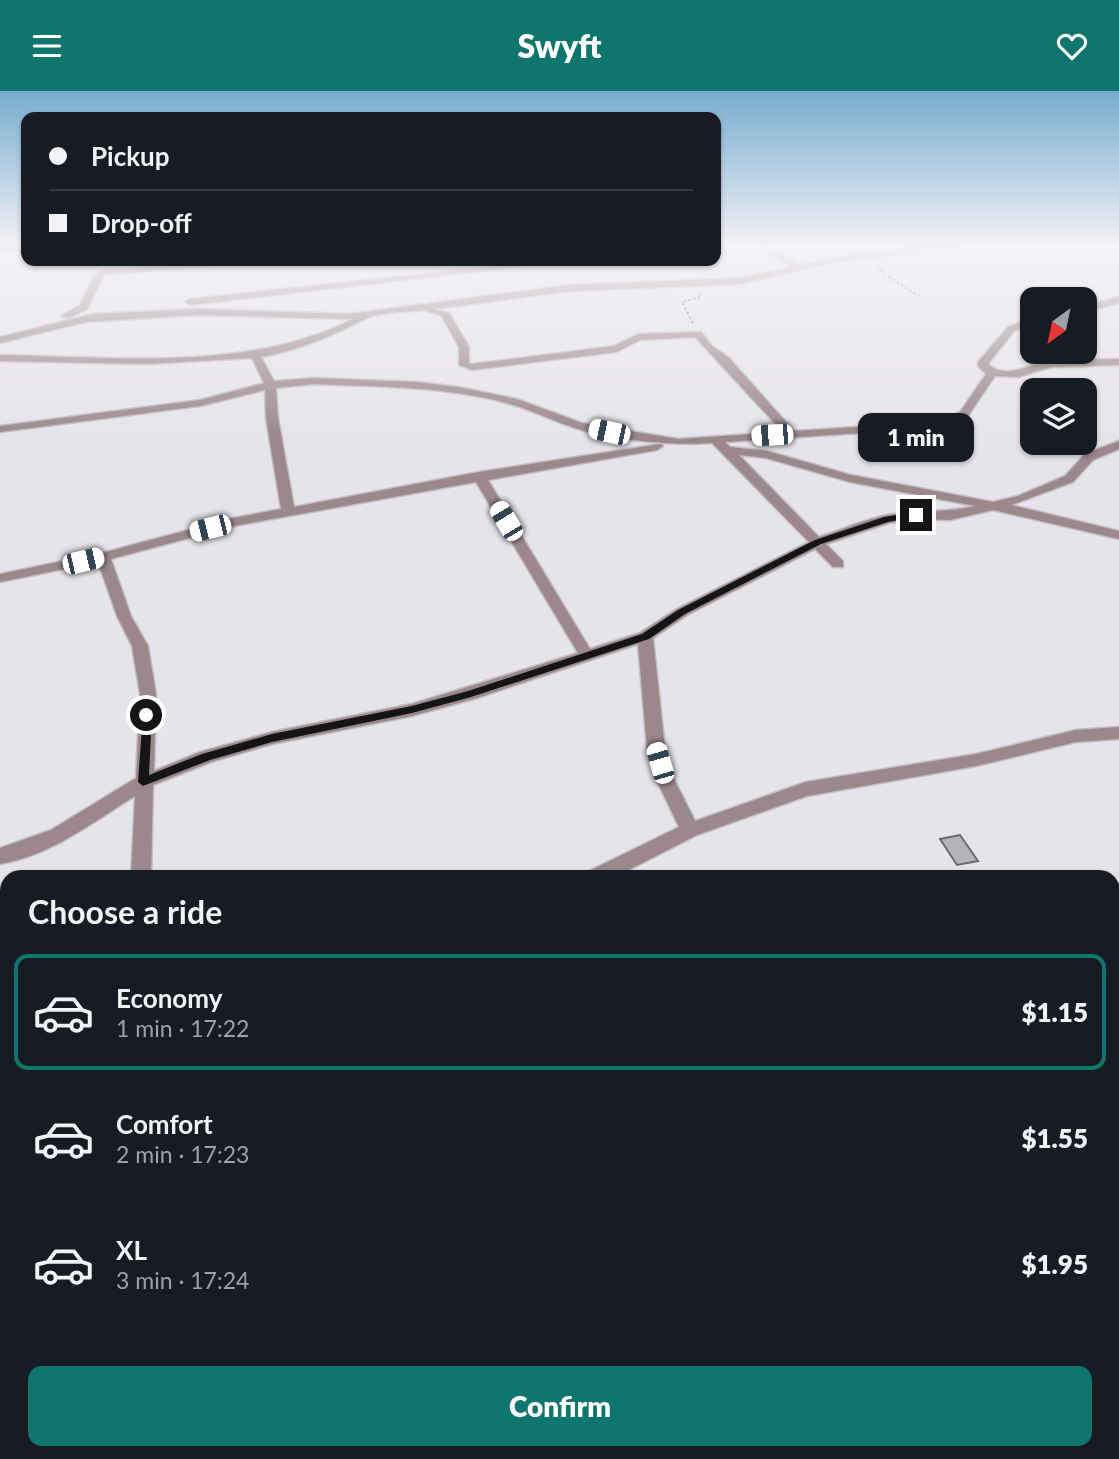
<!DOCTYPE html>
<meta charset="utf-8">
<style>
body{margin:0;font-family:Lato,sans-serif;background:#242831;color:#f1f3f6;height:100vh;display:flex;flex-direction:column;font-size:26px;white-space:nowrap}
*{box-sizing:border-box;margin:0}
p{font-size:23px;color:#9ea1a6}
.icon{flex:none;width:38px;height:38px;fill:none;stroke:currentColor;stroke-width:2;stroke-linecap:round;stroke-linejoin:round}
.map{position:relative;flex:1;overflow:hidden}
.panel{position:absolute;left:0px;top:779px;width:1120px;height:590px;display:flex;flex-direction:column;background:#171b24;border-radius:21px 21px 0 0;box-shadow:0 2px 5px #0004}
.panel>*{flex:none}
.hud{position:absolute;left:21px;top:21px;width:700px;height:154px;border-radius:14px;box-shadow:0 2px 5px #0004;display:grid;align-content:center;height:154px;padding:0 28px;background:#171b24}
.needle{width:46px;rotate:213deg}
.buttons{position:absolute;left:1020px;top:196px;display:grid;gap:14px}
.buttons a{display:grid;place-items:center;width:77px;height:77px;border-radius:14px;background:#171b24;box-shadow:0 2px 5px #0004;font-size:35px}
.end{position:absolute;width:32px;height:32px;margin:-16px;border:9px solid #151416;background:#fff;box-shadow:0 0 0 4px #fff}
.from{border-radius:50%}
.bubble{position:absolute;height:49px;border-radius:14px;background:#171b24;box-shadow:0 2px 5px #0004;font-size:23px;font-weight:800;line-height:49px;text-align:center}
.car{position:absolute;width:21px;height:42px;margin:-21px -10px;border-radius:9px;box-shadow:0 0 5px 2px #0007;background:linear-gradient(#fff 24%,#345 0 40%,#fff 0 76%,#345 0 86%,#fff 0)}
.hud b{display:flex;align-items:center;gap:24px;height:66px;font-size:26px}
.hud b+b{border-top:2px solid #363941}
.hud i{width:18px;height:18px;background:#f1f3f6}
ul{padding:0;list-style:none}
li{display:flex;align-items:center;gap:21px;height:116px;margin:0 14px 10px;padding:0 14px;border:4px solid transparent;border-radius:14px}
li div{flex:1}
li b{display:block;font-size:26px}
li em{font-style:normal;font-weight:800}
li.active{border-color:#0f766e}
li>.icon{width:63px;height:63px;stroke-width:1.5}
h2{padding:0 28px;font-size:32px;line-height:84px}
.primary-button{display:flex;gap:14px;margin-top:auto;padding:14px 28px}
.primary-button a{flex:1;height:80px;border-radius:14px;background:#0f766e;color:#fff;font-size:28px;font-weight:800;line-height:80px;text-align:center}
header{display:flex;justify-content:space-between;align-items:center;height:91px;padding:0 28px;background:#0f766e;color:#fff;font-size:32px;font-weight:800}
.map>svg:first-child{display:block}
.building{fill:#b6b3ba;stroke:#6b686e;stroke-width:2}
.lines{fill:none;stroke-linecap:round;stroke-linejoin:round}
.minor-casing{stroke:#c1bec4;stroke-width:3}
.highway-casing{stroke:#c1bec4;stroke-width:3}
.path{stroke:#838185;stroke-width:2;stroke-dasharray:2.5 2.5;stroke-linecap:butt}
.minor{fill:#9c888c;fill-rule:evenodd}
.highway{fill:#47232d;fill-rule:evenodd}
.route{fill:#151416}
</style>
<header><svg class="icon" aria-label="menu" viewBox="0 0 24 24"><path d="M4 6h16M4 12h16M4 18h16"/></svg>Swyft<svg class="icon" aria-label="heart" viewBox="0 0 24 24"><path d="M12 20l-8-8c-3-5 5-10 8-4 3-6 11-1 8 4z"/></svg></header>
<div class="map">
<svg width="1119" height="1368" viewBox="0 0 1119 1368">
<rect width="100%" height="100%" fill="#e7e3ea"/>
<path class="building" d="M 960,744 L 978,770 L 957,774 L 940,748 Z"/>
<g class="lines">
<g class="minor-casing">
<g id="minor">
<path d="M 755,155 L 764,155 L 801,174 C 851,162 921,151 972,155 L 841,170 L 739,193 L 570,200 L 434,218 L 449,222 L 469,256 L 469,272 L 472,273 L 614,255 L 638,243 L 701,241 L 712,255 L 728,266 L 794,340 L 936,331 L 960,321 L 986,283 L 978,275 L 978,271 L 1008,236 L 1032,227 L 1032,233 L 1014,240 L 988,273 C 1007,290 1030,272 1051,270 C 1074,267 1097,269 1119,268 L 1119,274 L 1051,276 L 1018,286 L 995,285 L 968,325 L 938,337 L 725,351 L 730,356 L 767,360 L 851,384 L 993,411 L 1018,405 L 1065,385 L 1085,363 L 1119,350 L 1119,358 L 1093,369 L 1073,391 L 1011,414 L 1119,440 L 1119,448 L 993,419 L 950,429 L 916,428 L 889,432 L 826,453 L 843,470 L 843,476 L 833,476 L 815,458 L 687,524 L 653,547 L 665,658 L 673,686 L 695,730 L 806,691 L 976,663 L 1076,639 L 1119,636 L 1119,648 L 1076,651 L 976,675 L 807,705 L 697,744 L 615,786 L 586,786 L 589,780 L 679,736 L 655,686 L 647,658 L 638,553 L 477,607 L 412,625 L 272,653 L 211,671 L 153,694 L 151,786 L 131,786 L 135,705 C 93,731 50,765 0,773 L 0,757 L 51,739 L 136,687 L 140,603 L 132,555 L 117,525 L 98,471 L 0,491 L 0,483 L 102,462 L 233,427 L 281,418 L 266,327 L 265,299 L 200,315 L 0,341 L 0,335 L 200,309 L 264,292 L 252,267 L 147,273 L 0,270 L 0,264 C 113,266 250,281 353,228 L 197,224 L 86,231 L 0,252 L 0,246 L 93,223 L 197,218 L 349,223 L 570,194 L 739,187 L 792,176 ZM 422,219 L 441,224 L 459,256 L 459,274 L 472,279 L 616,261 L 640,249 L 695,246 L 783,341 L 678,348 L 582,332 L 517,308 L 458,296 L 417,291 L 314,287 L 274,290 L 261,266 C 300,259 334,244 367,227 C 378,221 409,221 422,219 ZM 314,293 C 379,296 447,295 510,313 C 532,319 553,330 575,337 C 611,349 674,355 712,352 L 809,451 L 677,518 L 640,542 L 590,558 L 488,389 L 657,359 L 663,355 L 661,353 L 479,381 L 294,416 L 278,327 L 276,297 ZM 739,364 L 766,367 L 850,391 L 975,415 C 946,422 917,419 888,424 C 865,428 842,439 819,446 ZM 476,391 L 578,562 L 412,613 L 272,641 L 200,661 L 154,680 L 156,603 L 148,555 L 131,525 L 111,468 L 234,435 Z"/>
<path d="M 232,170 L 267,170 L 104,184 L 87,218 L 69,227 L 61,225 L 80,214 L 94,184 L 100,180 Z"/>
<path d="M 544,170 L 569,170 L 190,214 L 185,211 L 190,208 Z"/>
<path d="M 1119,206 L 1119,212 L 1085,221 L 1085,215 Z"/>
<path d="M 1119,992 L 1119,1016 L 1113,1018 L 1113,994 Z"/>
<path d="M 7,1133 L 7,1162 L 0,1165 L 0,1136 Z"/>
</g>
</g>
<g class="highway-casing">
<rect id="highway" x="0" y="155" width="26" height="6"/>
</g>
<g class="path">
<path d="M 878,175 L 885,184 L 919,205"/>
<path d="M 693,232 L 682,211 L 701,206 L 700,203"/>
</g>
<use href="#minor" class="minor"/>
<use href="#highway" class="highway"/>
</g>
<linearGradient id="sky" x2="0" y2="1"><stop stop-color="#77acce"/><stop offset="0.45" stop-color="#f4f2f6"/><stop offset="1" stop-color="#f4f2f6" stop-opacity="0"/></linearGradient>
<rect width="1119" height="346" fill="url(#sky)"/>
<path class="route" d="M 916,421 L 919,425 L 888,431 L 821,453 L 685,523 L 649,548 L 471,606 L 412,622 L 272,651 L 210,669 L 143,695 L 138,691 L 143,622 L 152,624 L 149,684 L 202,663 L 272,643 L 412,615 L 468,600 L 642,543 L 678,519 L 815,449 L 884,426 Z"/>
</svg>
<div class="buttons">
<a><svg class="needle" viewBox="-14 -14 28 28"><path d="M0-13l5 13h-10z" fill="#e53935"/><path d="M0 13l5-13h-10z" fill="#9ea1a6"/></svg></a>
<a><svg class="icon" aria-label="layers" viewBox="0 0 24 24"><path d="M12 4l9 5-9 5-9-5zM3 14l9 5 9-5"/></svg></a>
</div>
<i class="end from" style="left:146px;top:624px"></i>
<i class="end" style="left:916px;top:424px"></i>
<div class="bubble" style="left:858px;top:322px;width:116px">1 min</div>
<i class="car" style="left:609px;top:341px;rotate:282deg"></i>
<i class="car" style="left:772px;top:344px;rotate:267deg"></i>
<i class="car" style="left:506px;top:430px;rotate:329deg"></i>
<i class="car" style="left:210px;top:437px;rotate:256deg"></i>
<i class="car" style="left:83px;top:470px;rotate:77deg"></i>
<i class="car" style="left:660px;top:672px;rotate:344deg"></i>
<div class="hud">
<b><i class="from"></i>Pickup</b>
<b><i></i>Drop-off</b>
</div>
<section class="panel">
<h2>Choose a ride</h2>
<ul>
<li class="active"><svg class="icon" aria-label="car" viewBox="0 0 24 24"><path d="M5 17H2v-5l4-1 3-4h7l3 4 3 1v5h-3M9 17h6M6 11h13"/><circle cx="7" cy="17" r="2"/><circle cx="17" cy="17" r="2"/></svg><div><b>Economy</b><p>1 min · 17:22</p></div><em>$1.15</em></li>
<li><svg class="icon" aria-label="car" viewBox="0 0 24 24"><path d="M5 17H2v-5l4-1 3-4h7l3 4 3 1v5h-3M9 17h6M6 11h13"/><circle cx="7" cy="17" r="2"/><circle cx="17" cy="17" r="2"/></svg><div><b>Comfort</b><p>2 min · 17:23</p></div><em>$1.55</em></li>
<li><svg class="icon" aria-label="car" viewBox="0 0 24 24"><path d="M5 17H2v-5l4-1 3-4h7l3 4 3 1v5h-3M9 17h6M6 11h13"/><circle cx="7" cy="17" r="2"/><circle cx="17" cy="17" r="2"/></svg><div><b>XL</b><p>3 min · 17:24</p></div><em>$1.95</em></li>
</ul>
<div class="primary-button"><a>Confirm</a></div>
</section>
</div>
